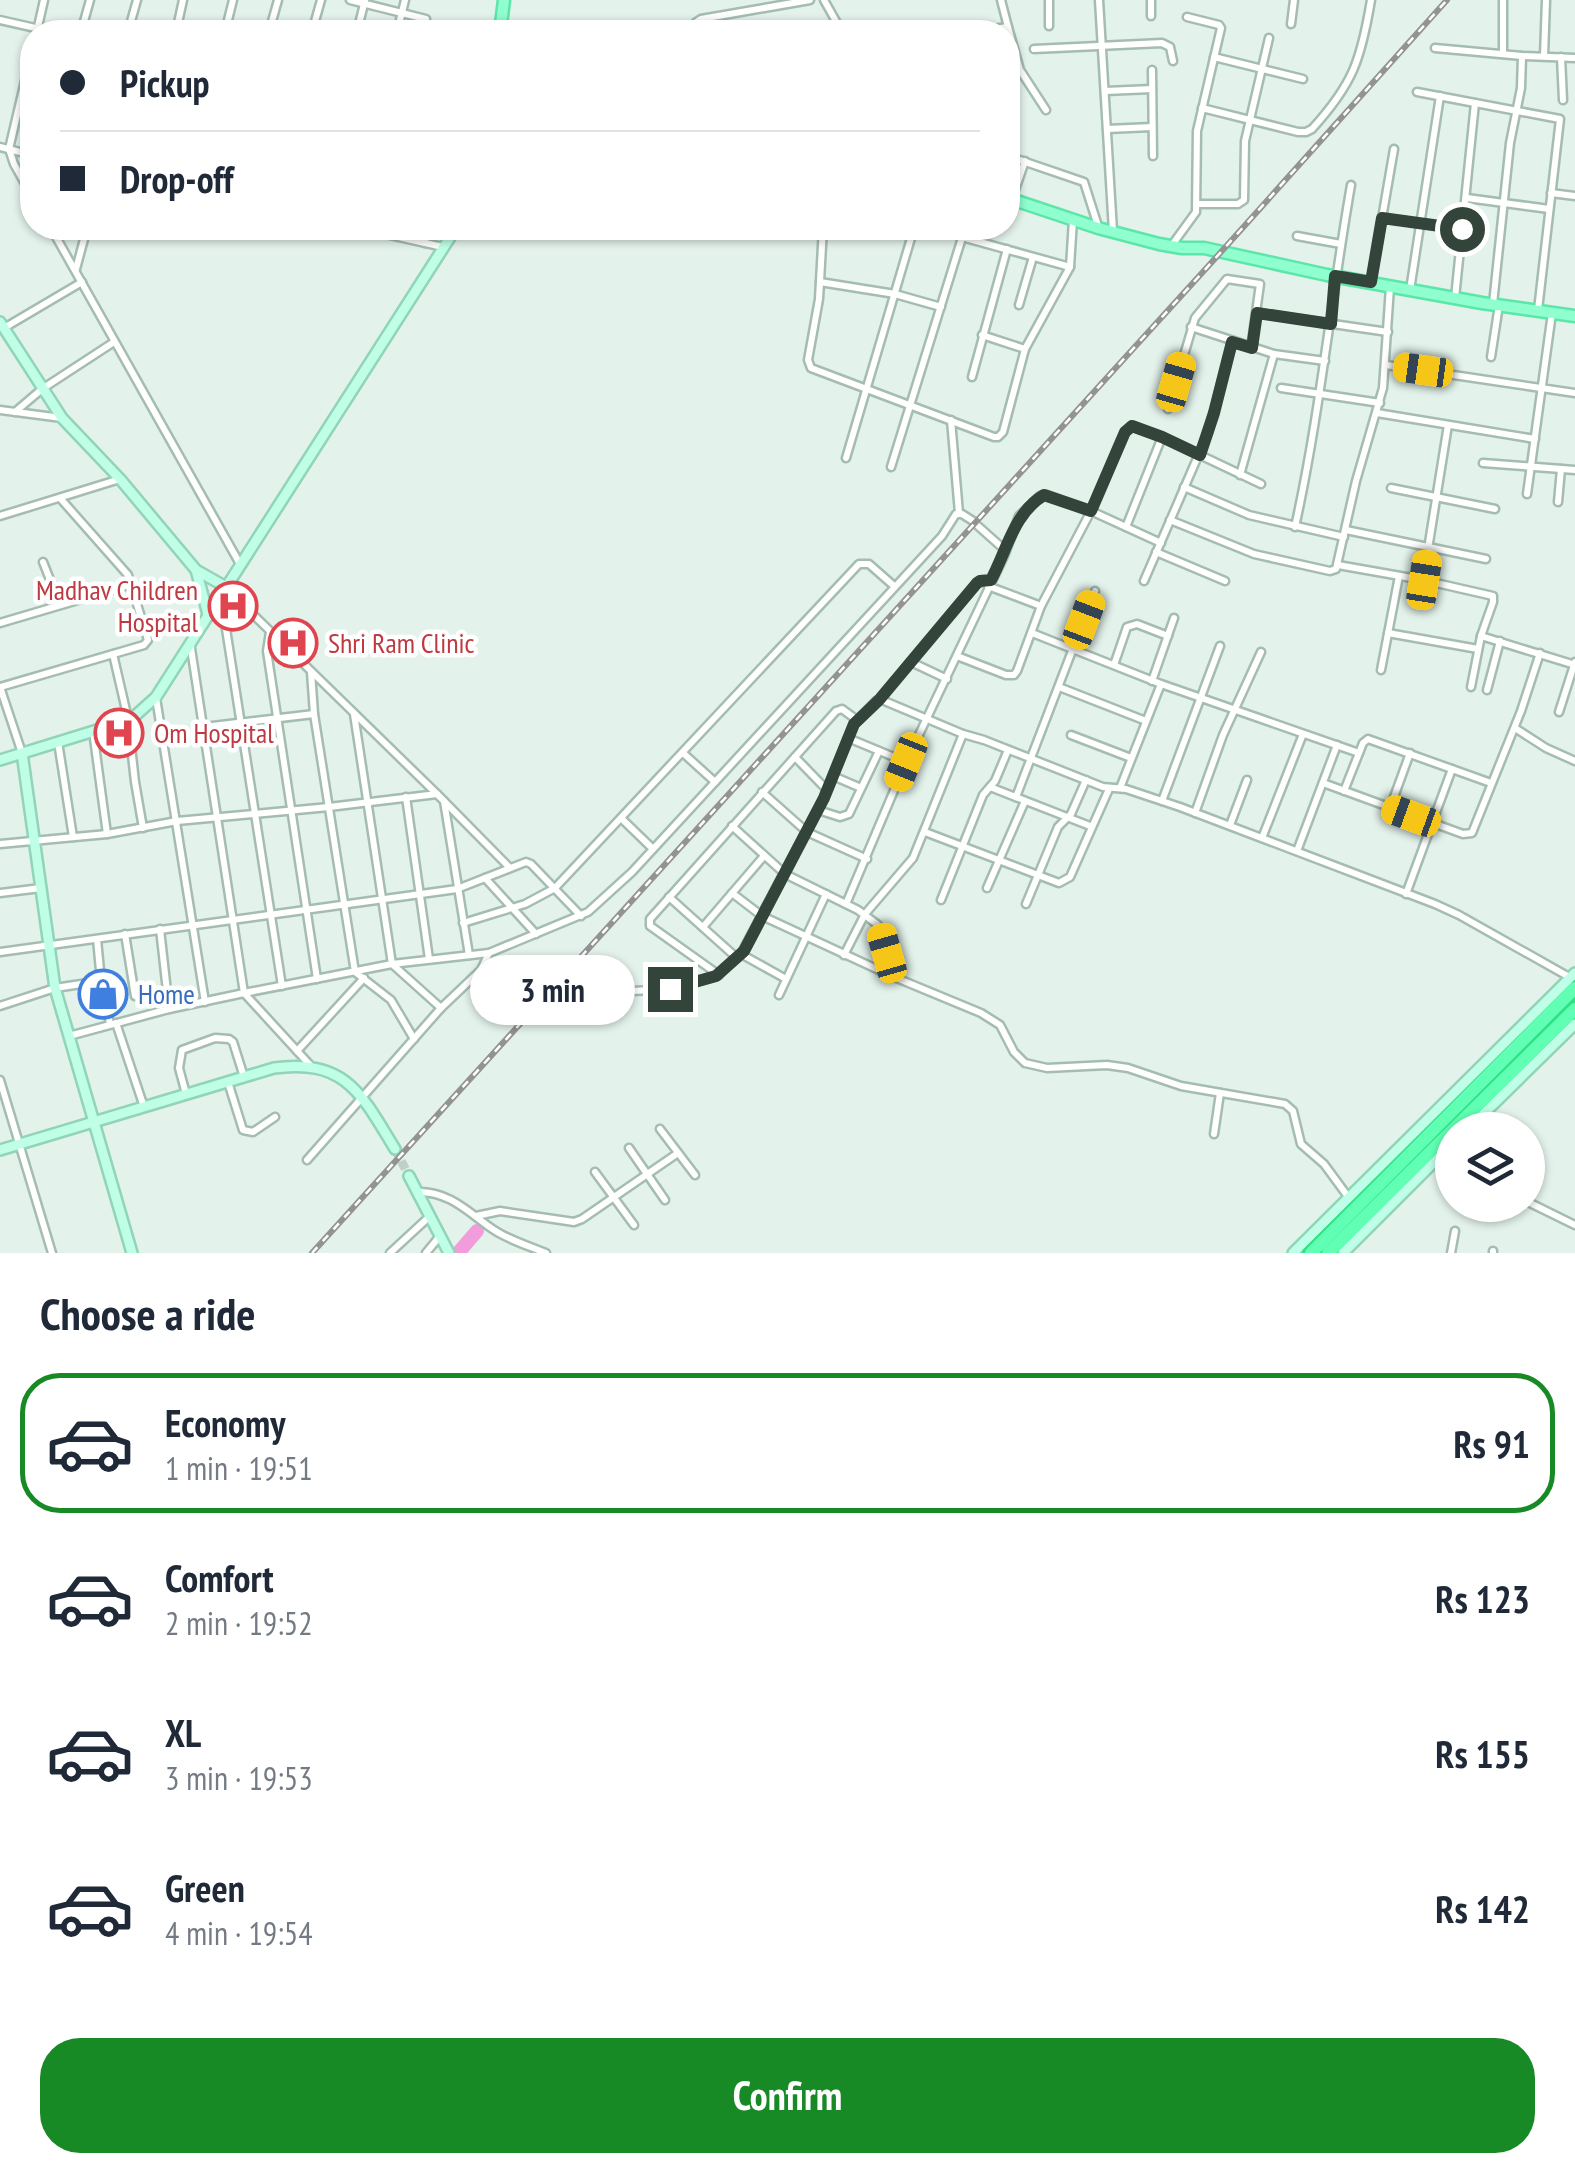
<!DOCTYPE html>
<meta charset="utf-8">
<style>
body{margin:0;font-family:"PT Sans Narrow",sans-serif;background:#f6f6f7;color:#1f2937;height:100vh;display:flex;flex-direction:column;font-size:38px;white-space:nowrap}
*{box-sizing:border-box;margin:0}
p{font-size:32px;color:#747a83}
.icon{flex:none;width:55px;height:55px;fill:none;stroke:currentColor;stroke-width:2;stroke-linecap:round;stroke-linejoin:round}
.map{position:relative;height:1253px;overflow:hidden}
.sheet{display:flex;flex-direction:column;background:#fff;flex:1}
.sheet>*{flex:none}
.hud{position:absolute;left:20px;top:20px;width:1000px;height:220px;border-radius:40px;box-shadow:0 2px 8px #0004;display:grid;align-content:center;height:220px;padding:0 40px;background:#fff}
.tools{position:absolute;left:1435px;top:1112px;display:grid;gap:20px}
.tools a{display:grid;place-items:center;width:110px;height:110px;border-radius:50%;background:#fff;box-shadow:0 2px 8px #0004;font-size:50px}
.end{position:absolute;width:45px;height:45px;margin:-22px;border:12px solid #33443b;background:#fff;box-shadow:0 0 0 5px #fff}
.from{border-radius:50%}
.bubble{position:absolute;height:70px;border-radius:35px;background:#fff;box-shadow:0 2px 8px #0004;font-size:32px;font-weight:700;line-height:70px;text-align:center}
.car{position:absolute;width:30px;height:60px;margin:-30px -15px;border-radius:12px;box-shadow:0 0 8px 2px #0007;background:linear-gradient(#f5c518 24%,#345 0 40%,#f5c518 0 76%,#345 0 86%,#f5c518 0)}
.hud b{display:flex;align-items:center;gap:35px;height:95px;font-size:38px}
.hud b+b{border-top:2px solid #e0e1e3}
.hud i{width:25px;height:25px;background:#1f2937}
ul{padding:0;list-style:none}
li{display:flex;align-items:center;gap:30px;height:140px;margin:0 20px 15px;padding:0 20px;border:5px solid transparent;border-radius:40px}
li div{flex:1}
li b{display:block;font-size:38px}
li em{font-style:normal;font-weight:700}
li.active{border-color:#178925}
li>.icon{width:90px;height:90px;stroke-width:1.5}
h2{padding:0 40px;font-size:45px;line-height:120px}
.button{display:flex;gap:20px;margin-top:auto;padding:20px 40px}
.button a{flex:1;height:115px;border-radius:40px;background:#178925;color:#fff;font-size:40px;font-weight:700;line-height:115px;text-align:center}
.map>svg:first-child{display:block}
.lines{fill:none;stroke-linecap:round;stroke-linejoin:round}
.river{stroke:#f19cdb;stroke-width:14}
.secondary-tunnel{stroke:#c0cfc8;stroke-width:9;stroke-dasharray:9 4.5;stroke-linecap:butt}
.street-casing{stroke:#a5bdb1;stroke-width:11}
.secondary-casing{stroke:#91d4b8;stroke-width:14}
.primary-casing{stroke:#5de6a9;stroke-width:15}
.highway-casing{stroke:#2ee185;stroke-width:18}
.street{stroke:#fff;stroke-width:6}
.secondary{stroke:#c0ffe7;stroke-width:9}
.primary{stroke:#8fffcf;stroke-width:10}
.highway{stroke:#61ffb3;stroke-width:12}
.rail-casing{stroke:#939393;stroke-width:6}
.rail{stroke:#fff;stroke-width:2.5;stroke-dasharray:8;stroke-linecap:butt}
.route{stroke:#33443b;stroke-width:12}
.labels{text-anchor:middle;stroke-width:9;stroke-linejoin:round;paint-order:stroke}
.health-label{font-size:28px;fill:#be3a42;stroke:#fff;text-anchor:start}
.shop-label{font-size:28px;fill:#366cbe;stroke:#fff;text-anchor:start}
</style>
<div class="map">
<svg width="1575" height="1253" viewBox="0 0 1575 1253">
<rect width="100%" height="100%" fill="#e3f2eb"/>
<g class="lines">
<path class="river" d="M 458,1253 L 477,1231"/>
<path class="secondary-tunnel" d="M 395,1149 L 409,1176"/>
<g class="street-casing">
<g id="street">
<path d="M 350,0 L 426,19"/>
<path d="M 824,0 L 842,32"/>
<path d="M 1049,0 L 1049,26"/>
<path d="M 1099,0 L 1113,231"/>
<path d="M 1151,0 L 1151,16"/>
<path d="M 0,20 L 53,32"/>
<path d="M 1291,24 L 1294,0"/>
<path d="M 1008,27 L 1020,70 L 1046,110"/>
<path d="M 37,31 L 44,0"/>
<path d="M 81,32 L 90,0"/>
<path d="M 128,32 L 137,0"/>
<path d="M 176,32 L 183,0"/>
<path d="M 225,32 L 233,0"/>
<path d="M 269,32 L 278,0"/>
<path d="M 312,32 L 321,0"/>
<path d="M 357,32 L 365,0"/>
<path d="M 397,32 L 405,0"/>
<path d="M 694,32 L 695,23 L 701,19 L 810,0"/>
<path d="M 815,32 L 839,29"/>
<path d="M 970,32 L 1008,27 L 1001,0"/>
<path d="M 1435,48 L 1522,56 L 1575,58"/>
<path d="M 1034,49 L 1162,43 L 1170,47 L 1173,61"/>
<path d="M 32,51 L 9,149 L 14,164 L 32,196"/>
<path d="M 1503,54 L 1503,0"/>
<path d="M 1544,56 L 1546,0"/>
<path d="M 1214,57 L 1303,79"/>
<path d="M 1561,57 L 1563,100"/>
<path d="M 1152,70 L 1153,156"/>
<path d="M 1105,91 L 1152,89"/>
<path d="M 1417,92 L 1560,119 L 1538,310"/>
<path d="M 1202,108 L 1298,132 L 1306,132 L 1312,129 C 1353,84 1361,60 1371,0"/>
<path d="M 1107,129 L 1152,127"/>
<path d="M 0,147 L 32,155"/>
<path d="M 1008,156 L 1084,182 L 1098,226"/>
<path d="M 1551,193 L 1575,196"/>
<path d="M 1467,198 L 1549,209"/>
<path d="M 1012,199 L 1025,161"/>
<path d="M 1197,204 L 1238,204 L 1244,200 L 1245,141 L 1269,38"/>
<path d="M 1382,218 L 1462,229"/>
<path d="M 51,228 L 240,564"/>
<path d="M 358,228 L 443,247"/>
<path d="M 424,228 L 425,243"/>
<path d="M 823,228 L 819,299 L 808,360 L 811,368 L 994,437 L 998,437 L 1003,432 L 1025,349 L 1070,267 L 1073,220"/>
<path d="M 1297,236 L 1341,244"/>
<path d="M 962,237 L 1070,267"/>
<path d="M 1172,245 L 1196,212 L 1197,131 L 1221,28 L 1219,25 L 1187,17"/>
<path d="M 76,269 L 87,228"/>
<path d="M 820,282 L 895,294 L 941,307"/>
<path d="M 1371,282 L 1394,149"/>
<path d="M 1410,290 L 1440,96"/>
<path d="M 1455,298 L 1475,103"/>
<path d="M 1493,304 L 1510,143 L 1521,88 L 1522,56"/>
<path d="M 1019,305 L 1033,257"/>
<path d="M 1257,313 L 1388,332"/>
<path d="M 1191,327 L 1274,354 L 1325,361"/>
<path d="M 4,328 L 82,282"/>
<path d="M 982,335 L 1025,349"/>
<path d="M 1491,357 L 1499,305"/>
<path d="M 1386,365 L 1575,393"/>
<path d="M 972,377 L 1007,249"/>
<path d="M 1281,388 L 1380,403"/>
<path d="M 1168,409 L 1195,318 L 1227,279 L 1260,284 L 1251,348"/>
<path d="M 0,410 L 62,418"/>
<path d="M 15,412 L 42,389 L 114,342"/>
<path d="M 1377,413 L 1535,439"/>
<path d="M 951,420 L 959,513"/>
<path d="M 846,458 L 914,228"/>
<path d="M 1483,463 L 1575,470"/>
<path d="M 891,467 L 965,228"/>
<path d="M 1240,475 L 1274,354"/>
<path d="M 1184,487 L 1249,515 L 1344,537"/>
<path d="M 1391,488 L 1495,509"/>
<path d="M 1527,494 L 1552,313"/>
<path d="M 1558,502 L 1561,469"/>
<path d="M 0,516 L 120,479"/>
<path d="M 1170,520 L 1254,554 L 1330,571 L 1336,569 L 1356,481 L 1383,388 L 1390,287"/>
<path d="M 978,526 L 1006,551"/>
<path d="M 1126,527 L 1162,437"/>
<path d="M 1295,527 C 1320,414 1331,299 1351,185"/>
<path d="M 1346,530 L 1486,559"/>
<path d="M 1156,552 L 1225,581"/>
<path d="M 43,562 L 60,605"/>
<path d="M 1338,565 L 1423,580 L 1493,596 L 1493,602 L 1481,636 L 1471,687"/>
<path d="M 1423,580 L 1448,425"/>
<path d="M 1144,581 L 1208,433 L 1232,342"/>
<path d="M 988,586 L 1041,606"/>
<path d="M 226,588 L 437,794 L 510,868"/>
<path d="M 221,597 L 282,986"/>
<path d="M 0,623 L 132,584"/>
<path d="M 270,632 L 267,651 L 317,979"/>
<path d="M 1032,633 L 1161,684 L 1359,753"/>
<path d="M 1388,633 L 1478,649"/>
<path d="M 1481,636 L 1575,665"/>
<path d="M 190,642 L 244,993 L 310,1065"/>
<path d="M 113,654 L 128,719 L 135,782 L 143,828"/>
<path d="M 957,656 L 1006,675 L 1014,675 L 1017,671 L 1041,606 L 1091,511 L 1125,432 L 1131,426 L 1162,437 L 1261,484"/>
<path d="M 911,662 L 947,679"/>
<path d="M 1114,665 L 1127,627 L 1137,624 L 1168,636"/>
<path d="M 1381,670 L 1399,576"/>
<path d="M 311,672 L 314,714 L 355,972 L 391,1000 L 414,1039"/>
<path d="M 1152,681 L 1174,618"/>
<path d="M 0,687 L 144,645 L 148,640 L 128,575 L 60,498"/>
<path d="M 0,687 L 22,753"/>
<path d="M 1059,687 L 1146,721"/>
<path d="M 1487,690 L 1500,641"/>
<path d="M 156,698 L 205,1002"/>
<path d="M 879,700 L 977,583 L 991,580"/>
<path d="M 1559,712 L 1575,662"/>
<path d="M 354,714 L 392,964 L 441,1008"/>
<path d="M 204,727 L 314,714"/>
<path d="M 1515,728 L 1546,748 L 1575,761"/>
<path d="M 93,731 L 107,834"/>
<path d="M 1071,735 L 1131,758"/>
<path d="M 848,738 L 906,762"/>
<path d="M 58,742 L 73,837"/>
<path d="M 683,753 L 715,782"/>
<path d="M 795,757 L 827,790"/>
<path d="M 833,776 L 861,788"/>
<path d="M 1323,783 L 1463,834 L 1472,833 L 1521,711 L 1540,653"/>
<path d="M 990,787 L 1090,826"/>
<path d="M 1120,788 L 1161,684"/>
<path d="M 1344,791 L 1363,743 L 1368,739 L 1491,783"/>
<path d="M 762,792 L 807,832 L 867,859"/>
<path d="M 406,797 L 429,959"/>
<path d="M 1016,797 L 1095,591"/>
<path d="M 444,801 L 469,955"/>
<path d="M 1162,801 L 1220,646"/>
<path d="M 1390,808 L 1410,753"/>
<path d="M 818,810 L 840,817 L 849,814 L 879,751"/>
<path d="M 1195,813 L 1223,735 L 1261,652"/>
<path d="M 622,819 L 653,849"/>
<path d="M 1230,825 L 1247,780"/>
<path d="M 732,826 L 785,874 L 858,910 L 878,925 L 894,977"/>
<path d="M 925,832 L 1059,883 L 1070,877 L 1109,789"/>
<path d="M 1262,838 L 1303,734"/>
<path d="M 0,844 L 107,834 L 177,821 L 329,807 L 437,794"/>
<path d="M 1297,851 L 1337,745"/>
<path d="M 485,878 L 536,934"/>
<path d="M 987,888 L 1025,801"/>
<path d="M 0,893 L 41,888"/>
<path d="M 732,893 L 762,916 L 894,977 L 981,1013 L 1000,1025 L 1014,1052 L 1025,1063 L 1047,1068 L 1107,1065 L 1128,1068 L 1181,1086 L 1285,1104 L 1293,1111 L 1301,1144 L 1324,1164 L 1349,1198"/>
<path d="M 1406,894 L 1452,769"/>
<path d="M 669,897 L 737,958"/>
<path d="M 941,900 L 983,795 L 995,781 L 1008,750"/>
<path d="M 846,904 L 906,762 L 1004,556 L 1019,516 L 1040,496 L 1047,495 L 1091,511 L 1161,543"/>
<path d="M 1026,904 L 1058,827 L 1071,814 L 1086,780"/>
<path d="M 463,923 L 525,904 L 555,888 L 859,564 L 869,564 L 894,586"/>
<path d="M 703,927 L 764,856"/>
<path d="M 160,929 L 169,1009"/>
<path d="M 125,934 L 135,996 L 141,998 L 167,994"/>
<path d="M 97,939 L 101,981 L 110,1024"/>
<path d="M 0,952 L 457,889 L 526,862 L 531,864 L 581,916"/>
<path d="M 741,954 L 786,979"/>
<path d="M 844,955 L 865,914 L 913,858 L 963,734"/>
<path d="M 719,975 L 653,928 L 650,926 L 650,919 L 836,711 L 842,709 L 857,720"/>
<path d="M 633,991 L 669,989 L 717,976 L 741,954 L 824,798 L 854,724 L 876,701 L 882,700 L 963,734 L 984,740 L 1103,787 L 1126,789 L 1180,807 L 1435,904 L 1459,915 L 1571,978"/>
<path d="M 779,995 L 826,894"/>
<path d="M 0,1006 L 55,988 L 101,981"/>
<path d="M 116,1023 L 144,1107"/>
<path d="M 69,1036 L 169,1009 L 244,993 L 392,964 L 489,953 L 588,912 L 632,872 L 942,536 L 956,514 L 962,514 L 973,521"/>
<path d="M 297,1051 L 364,978"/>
<path d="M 0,1080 L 52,1253"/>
<path d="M 228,1082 L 243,1130 L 253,1132 L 275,1117"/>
<path d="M 186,1094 L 179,1068 L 182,1050 L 215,1038 L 229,1039 L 233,1042 L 244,1077"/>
<path d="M 660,1129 L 695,1175"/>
<path d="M 1214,1134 L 1220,1093"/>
<path d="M 629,1148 L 665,1200"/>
<path d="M 307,1160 L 441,1008 L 481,970 L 489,953"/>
<path d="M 1435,1162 L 1452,1169"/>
<path d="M 595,1172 L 634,1225"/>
<path d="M 417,1192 C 450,1191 469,1213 494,1230 C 509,1240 529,1246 546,1253"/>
<path d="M 1528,1202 L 1575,1225"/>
<path d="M 476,1216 L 500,1211 L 574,1222 L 582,1219 L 678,1153"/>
<path d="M 390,1253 L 430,1216"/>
<path d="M 426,1253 L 440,1236"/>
<path d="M 1451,1253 L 1455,1231"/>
<path d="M 1493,1253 L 1493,1251"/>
</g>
</g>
<g class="secondary-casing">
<g id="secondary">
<path d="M 0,322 L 62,418 L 120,479 L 196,570 L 226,587"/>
<path d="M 196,570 L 208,614"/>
<path d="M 22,753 L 55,988 L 132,1253"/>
<path d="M 0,760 L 107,727 L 136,715 L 156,697 L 456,228"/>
<path d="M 1467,1130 L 1575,1024"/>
<path d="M 0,1150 L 274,1068 C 346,1058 362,1095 395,1149"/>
<path d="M 409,1176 L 449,1253"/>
<path d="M 1293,1253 L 1575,973"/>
<path d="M 1343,1253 L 1452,1144"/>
</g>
</g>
<g class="primary-casing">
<g id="primary">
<path d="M 500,32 L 504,0"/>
<path d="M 1008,198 L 1098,228 L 1159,244 L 1182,248 L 1204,248 L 1327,275 L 1482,303 L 1575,316"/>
</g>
</g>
<g class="highway-casing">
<g id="highway">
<path d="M 1311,1253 L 1575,988"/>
<path d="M 1328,1253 L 1575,1009"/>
</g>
</g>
<use href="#street" class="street"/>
<use href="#secondary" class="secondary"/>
<use href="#primary" class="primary"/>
<use href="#highway" class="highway"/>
<g class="rail-casing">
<path id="rail" d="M 312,1253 L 1221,252 L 1447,0"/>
</g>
<use href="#rail" class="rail"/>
</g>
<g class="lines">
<path class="route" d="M 670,989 L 716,976 L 744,951 L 824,798 L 854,724 L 879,700 L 977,583 L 980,581 L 991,580 C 1007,550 1014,513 1044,495 L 1091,511 L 1125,432 L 1132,426 L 1162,437 L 1200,455 L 1214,413 L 1232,342 L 1252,348 L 1257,313 L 1331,324 L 1335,276 L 1371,282 L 1382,218 L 1462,229"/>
</g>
<defs>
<g id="hospital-ring" transform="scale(2.5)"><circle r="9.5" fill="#fff" stroke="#e0444e" stroke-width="1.5"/><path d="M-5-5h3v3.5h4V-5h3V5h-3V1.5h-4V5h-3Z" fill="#e0444e"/></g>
<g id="shop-ring" transform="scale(2.5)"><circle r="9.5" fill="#fff" stroke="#3f7fe0" stroke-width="1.5"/><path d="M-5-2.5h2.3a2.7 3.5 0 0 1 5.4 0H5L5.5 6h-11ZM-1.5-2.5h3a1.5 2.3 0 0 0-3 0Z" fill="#3f7fe0"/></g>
</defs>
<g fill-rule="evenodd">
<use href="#hospital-ring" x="233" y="606"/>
<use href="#hospital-ring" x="293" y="643"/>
<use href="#hospital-ring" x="119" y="733"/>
<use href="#shop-ring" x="103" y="994"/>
</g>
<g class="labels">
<g class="health-label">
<text x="198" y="600" text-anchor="end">Madhav Children<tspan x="198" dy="32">Hospital</tspan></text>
<text x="328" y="653">Shri Ram Clinic</text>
<text x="154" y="743">Om Hospital</text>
</g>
<g class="shop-label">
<text x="138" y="1004">Home</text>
</g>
</g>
</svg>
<div class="tools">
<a><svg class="icon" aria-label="layers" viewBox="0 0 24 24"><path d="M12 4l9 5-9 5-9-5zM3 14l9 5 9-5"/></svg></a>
</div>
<i class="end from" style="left:1462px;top:229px"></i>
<i class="end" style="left:670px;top:989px"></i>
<div class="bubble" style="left:470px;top:955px;width:165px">3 min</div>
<i class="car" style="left:1423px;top:370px;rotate:278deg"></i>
<i class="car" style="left:1176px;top:382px;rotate:16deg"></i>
<i class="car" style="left:1424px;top:580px;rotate:9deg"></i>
<i class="car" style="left:1084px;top:620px;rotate:21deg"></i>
<i class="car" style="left:906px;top:762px;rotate:202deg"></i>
<i class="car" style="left:1411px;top:816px;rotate:290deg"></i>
<i class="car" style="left:887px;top:953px;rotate:344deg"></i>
<div class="hud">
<b><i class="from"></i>Pickup</b>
<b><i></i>Drop-off</b>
</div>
</div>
<section class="sheet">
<h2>Choose a ride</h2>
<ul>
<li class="active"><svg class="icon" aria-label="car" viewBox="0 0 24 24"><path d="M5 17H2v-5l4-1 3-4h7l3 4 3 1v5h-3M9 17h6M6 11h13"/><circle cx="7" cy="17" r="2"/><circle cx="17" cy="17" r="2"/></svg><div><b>Economy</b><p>1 min · 19:51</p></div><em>Rs 91</em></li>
<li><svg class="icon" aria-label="car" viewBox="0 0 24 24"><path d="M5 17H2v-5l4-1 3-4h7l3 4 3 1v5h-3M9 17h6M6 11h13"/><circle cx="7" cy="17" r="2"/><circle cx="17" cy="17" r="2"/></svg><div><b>Comfort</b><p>2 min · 19:52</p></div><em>Rs 123</em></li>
<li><svg class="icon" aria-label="car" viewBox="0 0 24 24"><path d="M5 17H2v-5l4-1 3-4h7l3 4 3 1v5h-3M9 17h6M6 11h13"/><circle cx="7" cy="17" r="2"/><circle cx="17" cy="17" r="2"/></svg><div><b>XL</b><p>3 min · 19:53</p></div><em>Rs 155</em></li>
<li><svg class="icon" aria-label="car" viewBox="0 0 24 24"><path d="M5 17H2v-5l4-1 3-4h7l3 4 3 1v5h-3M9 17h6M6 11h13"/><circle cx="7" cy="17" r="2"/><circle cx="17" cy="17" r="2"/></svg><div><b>Green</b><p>4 min · 19:54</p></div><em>Rs 142</em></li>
</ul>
<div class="button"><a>Confirm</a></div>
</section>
